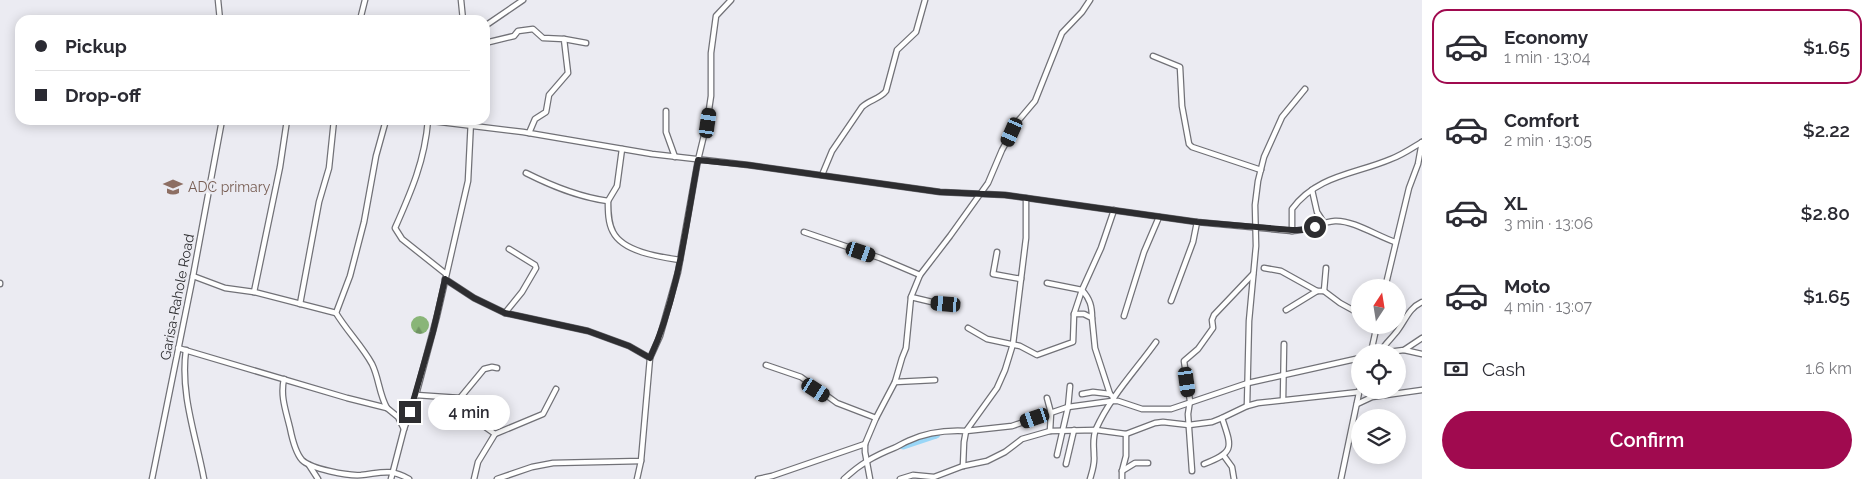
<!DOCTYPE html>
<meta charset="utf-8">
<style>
body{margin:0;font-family:Raleway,sans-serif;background:#f2f2f3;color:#2b2b33;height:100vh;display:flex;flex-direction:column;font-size:19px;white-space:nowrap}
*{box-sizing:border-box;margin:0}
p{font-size:16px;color:#7c7c81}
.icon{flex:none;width:28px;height:28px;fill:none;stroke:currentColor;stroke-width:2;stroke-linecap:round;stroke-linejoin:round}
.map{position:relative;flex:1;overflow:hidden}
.drawer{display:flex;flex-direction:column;background:#fff;width:450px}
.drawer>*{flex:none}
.top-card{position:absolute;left:15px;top:15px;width:475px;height:110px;border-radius:15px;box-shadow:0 2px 12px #0003;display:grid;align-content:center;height:110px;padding:0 20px;background:#fff}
.needle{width:32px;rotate:12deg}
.fabs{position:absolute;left:1351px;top:279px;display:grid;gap:10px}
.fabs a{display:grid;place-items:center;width:55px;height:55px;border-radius:50%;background:#fff;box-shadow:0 2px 12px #0003;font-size:25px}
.end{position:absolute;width:22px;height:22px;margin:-11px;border:6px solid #2d2d30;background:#fff;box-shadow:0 0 0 2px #fff}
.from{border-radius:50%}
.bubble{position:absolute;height:35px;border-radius:18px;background:#fff;box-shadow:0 2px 12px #0003;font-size:16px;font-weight:600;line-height:35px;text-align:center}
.car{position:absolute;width:15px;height:30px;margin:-15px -8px;border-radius:6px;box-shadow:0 0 4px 1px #0007;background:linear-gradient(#222 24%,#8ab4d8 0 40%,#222 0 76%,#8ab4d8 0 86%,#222 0)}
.top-card b{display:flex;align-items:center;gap:18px;height:48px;font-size:19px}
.top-card b+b{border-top:1px solid #e1e1e2}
.top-card i{width:12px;height:12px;background:#2b2b33}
ul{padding:9px 0 0;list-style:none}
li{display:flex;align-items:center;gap:15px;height:75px;margin:0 10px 8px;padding:0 10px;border:2px solid transparent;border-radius:15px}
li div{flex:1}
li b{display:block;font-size:19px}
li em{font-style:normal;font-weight:600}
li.on{border-color:#a00a4f}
li>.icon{width:45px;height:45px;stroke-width:1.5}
.pay{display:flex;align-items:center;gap:12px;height:55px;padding:0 20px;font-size:19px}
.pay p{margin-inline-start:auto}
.action{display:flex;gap:10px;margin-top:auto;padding:10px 20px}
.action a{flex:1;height:58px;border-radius:30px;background:#a00a4f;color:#fff;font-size:20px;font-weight:600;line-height:58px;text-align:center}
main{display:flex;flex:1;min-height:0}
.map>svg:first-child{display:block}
.forest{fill:url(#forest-firs)}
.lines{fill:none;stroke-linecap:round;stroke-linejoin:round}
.river{stroke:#99d6f7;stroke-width:9}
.street-casing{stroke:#717177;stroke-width:7}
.street{stroke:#fff;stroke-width:4.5}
.route{stroke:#2d2d30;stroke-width:6}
.labels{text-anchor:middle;stroke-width:5;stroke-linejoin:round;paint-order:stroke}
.education-label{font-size:14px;fill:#785e54;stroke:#ebebf2;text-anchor:start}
.street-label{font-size:14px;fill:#2d2d30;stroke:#ebebf2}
</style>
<main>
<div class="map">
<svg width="1422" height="479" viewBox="0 0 1422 479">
<defs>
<pattern id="forest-firs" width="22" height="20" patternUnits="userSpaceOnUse" patternTransform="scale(1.25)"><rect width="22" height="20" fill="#89b578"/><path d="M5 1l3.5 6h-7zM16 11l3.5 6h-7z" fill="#709463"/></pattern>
</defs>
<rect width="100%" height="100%" fill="#ebebf2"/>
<circle class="forest" cx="420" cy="325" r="9"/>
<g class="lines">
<path class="river" d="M 903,445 L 936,434"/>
<g class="street-casing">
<g id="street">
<path d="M 218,0 L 220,20"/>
<path d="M 461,0 L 463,20"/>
<path d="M 360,20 L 365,0"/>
<path d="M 485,26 L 523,0"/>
<path d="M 564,39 L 586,43"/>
<path d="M 485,43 L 514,36 L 518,31 L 533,29 L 543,38 L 564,39 L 568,73 L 549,95 L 546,112 L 535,119 L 529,133"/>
<path d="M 1153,56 L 1180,67 L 1182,106 L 1189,144 L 1192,147 L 1261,170"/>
<path d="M 666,111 L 666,132 L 675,157"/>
<path d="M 386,120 L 376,156 L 364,222 L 350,276 L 336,313 C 347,331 362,346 372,364 C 379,378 379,394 387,408"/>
<path d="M 424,120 L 523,132 L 652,154 L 748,165 L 940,192 L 1005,195 L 1197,222 L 1292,231 C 1310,230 1320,222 1335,221 C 1353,220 1377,236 1395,242"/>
<path d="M 428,120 C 425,160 411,192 395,228 L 402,239 L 446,274"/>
<path d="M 526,173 C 552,186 578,197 608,201 L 617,186 L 622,149"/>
<path d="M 822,175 L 832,151 L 862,107 C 869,100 880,99 886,91 L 897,50 L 916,32 L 925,0"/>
<path d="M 1312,190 L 1317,212 L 1324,223"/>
<path d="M 1026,198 L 1026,238 L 1013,344 L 1005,370 L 997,388 L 966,431 L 1012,426 L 1068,407 L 1112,401 L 1118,401 L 1142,409 L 1171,409 L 1248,383 L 1360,358"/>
<path d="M 608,201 C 608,211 608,223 613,232 C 623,252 660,257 680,260"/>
<path d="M 1292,231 L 1292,209 C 1317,175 1356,174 1391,159 C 1402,155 1412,148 1422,142"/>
<path d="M 804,232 L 880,258 L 920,275"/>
<path d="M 997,252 L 993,274 L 1021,279"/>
<path d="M 1264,268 L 1281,271 L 1317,291"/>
<path d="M 193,276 L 225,288 L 254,292 L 336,313"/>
<path d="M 445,279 L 474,298 L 505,313 L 588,331 L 629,346 L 650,358"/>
<path d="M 1047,283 L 1082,290 C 1090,299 1092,306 1092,318"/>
<path d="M 0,284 L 0,283"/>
<path d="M 1385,288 L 1409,188 L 1418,164 L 1422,142"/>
<path d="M 1324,291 L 1326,268"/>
<path d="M 254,292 L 280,167 L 287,120"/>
<path d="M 911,297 L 936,303 L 956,305"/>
<path d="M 1171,301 L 1193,242 L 1197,222"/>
<path d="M 300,304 L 319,202 L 329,168 L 334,120"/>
<path d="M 1286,310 L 1317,291 L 1324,291 L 1340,303 L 1360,314"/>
<path d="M 505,313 L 522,292 L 536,268 L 535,265 L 509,249"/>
<path d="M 1074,314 L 1084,314 L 1092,318 L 1095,348 L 1110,394 L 1114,398"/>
<path d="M 1124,316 L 1144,252 L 1159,217"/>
<path d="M 968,328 L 987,339 L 1020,346 L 1037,355 L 1073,342 L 1074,314 L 1082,290 L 1101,248 L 1114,210"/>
<path d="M 178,348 L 347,398 L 387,408 L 398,417 L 404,429"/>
<path d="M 186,350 C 180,394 196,436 204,479"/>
<path d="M 1404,350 L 1422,354"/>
<path d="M 1371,352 L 1377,325"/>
<path d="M 1380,352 C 1385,344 1392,338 1398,330 C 1406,319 1409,308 1422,302"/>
<path d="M 1388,352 L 1404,350 L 1422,338"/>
<path d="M 766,365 L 801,377 L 837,403 L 876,418"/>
<path d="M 284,379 C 280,396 286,411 290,428 C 292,438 295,452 302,460 C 311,469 348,476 361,475 C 381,473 390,468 409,479"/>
<path d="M 895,382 L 935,380"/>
<path d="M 1082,394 L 1093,392 L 1110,394"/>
<path d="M 416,395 L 460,398 L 478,422 L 495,434 L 478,462 L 474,479"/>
<path d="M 460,398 L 484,369 L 492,367 L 497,368"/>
<path d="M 1047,398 L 1051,413 L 1050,431"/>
<path d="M 1283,400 L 1284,344"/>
<path d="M 1357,404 L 1372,397 L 1422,390"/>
<path d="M 1247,406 L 1249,321 L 1256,246 L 1255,205 L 1258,181 L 1264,157 L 1282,117 L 1305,89"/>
<path d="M 495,434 L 543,414 L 556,389"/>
<path d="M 1057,455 L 1068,407 L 1070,386"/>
<path d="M 1224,456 L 1232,467 L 1234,479"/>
<path d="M 1066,464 L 1074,430"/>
<path d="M 1204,464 C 1235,452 1232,448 1222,418"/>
<path d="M 309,465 L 318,479"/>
<path d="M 1122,471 L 1135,463 L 1148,463"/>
<path d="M 1192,471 L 1188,414 L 1190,401 L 1184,361 L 1198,349 L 1213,328 L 1212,320 L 1214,315 L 1253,274"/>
<path d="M 152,479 L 193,276 L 222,120"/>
<path d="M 391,479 L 404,429 L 416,395 L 437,316 L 468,181 L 471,120"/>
<path d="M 497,479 L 532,467 L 553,463 L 641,461 L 650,358 L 660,336 L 678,272 L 698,160 L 707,123 L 711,96 L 711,53 L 716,16 L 731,0"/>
<path d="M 637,479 L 641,461"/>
<path d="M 758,479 L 772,476 L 865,444"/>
<path d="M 844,479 C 860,464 874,456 894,448 C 899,446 903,443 908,441 C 925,433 947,430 966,431 L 964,442 L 963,466"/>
<path d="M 870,479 L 865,452 L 865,444 L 876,418 L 895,382 L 902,358 L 906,348 L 911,297 L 920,275 L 950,236 L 988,183 L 1002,150 L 1018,121 L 1035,101 L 1062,33 L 1082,12 L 1090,0"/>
<path d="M 900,479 L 913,475 L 934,477 L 963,466 L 987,461 L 1005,452 L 1022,439 L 1050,431 L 1096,430 L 1126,434 L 1155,423 L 1163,422 L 1189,425 L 1212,422 L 1222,418 L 1247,406 L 1258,403 L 1359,392"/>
<path d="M 1090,479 C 1092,472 1095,464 1094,456 C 1094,446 1092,439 1096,429 C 1110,397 1136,370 1156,342"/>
<path d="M 1122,479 L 1122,471 L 1126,456 L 1126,434"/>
<path d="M 1341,479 L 1360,388"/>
</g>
</g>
<use href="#street" class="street"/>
</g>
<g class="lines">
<path class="route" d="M 410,412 L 433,332 L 445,279 L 474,298 L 505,313 L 588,331 L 629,346 L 650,358 C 678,298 686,225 698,160 L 748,165 L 940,192 L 1005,195 L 1197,222 L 1292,230 L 1304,230 L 1315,227"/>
</g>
<defs>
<g id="school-bare" transform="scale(1.5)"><path d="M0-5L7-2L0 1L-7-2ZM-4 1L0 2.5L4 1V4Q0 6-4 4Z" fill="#8d6e63" stroke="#ebebf2" stroke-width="2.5" paint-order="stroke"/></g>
</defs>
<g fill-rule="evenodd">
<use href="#school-bare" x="173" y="187"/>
</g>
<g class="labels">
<g class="education-label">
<text x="188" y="192">ADC primary</text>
</g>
<g class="street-label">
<text transform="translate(177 297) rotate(-79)" y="5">Garisa-Rahole Road</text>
</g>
</g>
</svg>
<div class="fabs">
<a><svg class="needle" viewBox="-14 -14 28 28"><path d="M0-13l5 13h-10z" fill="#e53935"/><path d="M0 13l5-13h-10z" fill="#7c7c81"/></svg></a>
<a><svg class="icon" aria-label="locate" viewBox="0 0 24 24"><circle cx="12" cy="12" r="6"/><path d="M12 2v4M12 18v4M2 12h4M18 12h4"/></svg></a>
<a><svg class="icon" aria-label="layers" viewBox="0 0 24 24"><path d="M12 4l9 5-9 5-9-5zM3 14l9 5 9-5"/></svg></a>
</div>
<i class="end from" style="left:1315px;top:227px"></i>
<i class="end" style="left:410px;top:412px"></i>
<div class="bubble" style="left:428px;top:395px;width:82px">4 min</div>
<i class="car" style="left:708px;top:123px;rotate:8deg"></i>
<i class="car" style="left:1012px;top:132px;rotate:204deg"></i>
<i class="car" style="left:861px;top:252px;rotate:109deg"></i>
<i class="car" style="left:946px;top:304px;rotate:275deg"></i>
<i class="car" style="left:1187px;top:382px;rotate:172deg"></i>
<i class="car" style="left:816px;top:390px;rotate:123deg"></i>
<i class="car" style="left:1035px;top:418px;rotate:251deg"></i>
<div class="top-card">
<b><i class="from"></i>Pickup</b>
<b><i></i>Drop-off</b>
</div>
</div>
<section class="drawer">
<ul>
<li class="on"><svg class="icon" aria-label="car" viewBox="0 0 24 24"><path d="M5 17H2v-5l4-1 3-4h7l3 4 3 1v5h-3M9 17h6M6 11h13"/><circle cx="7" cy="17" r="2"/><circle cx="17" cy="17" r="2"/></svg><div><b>Economy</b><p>1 min · 13:04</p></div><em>$1.65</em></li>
<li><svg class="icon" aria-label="car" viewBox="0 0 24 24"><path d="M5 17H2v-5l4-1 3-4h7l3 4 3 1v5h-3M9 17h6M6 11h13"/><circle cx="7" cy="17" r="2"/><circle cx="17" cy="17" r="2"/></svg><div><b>Comfort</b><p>2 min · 13:05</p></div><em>$2.22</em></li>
<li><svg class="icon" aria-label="car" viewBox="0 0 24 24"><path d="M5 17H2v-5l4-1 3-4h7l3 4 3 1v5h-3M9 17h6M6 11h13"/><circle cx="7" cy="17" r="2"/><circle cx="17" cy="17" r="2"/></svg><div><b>XL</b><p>3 min · 13:06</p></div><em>$2.80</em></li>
<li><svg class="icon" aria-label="car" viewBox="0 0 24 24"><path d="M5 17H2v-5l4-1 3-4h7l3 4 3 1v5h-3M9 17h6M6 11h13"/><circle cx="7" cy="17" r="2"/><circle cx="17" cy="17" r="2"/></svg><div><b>Moto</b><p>4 min · 13:07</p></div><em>$1.65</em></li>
</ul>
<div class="pay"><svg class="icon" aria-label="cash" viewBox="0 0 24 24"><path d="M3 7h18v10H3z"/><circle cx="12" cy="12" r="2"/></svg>Cash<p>1.6 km</p></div>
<div class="action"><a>Confirm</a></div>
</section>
</main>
